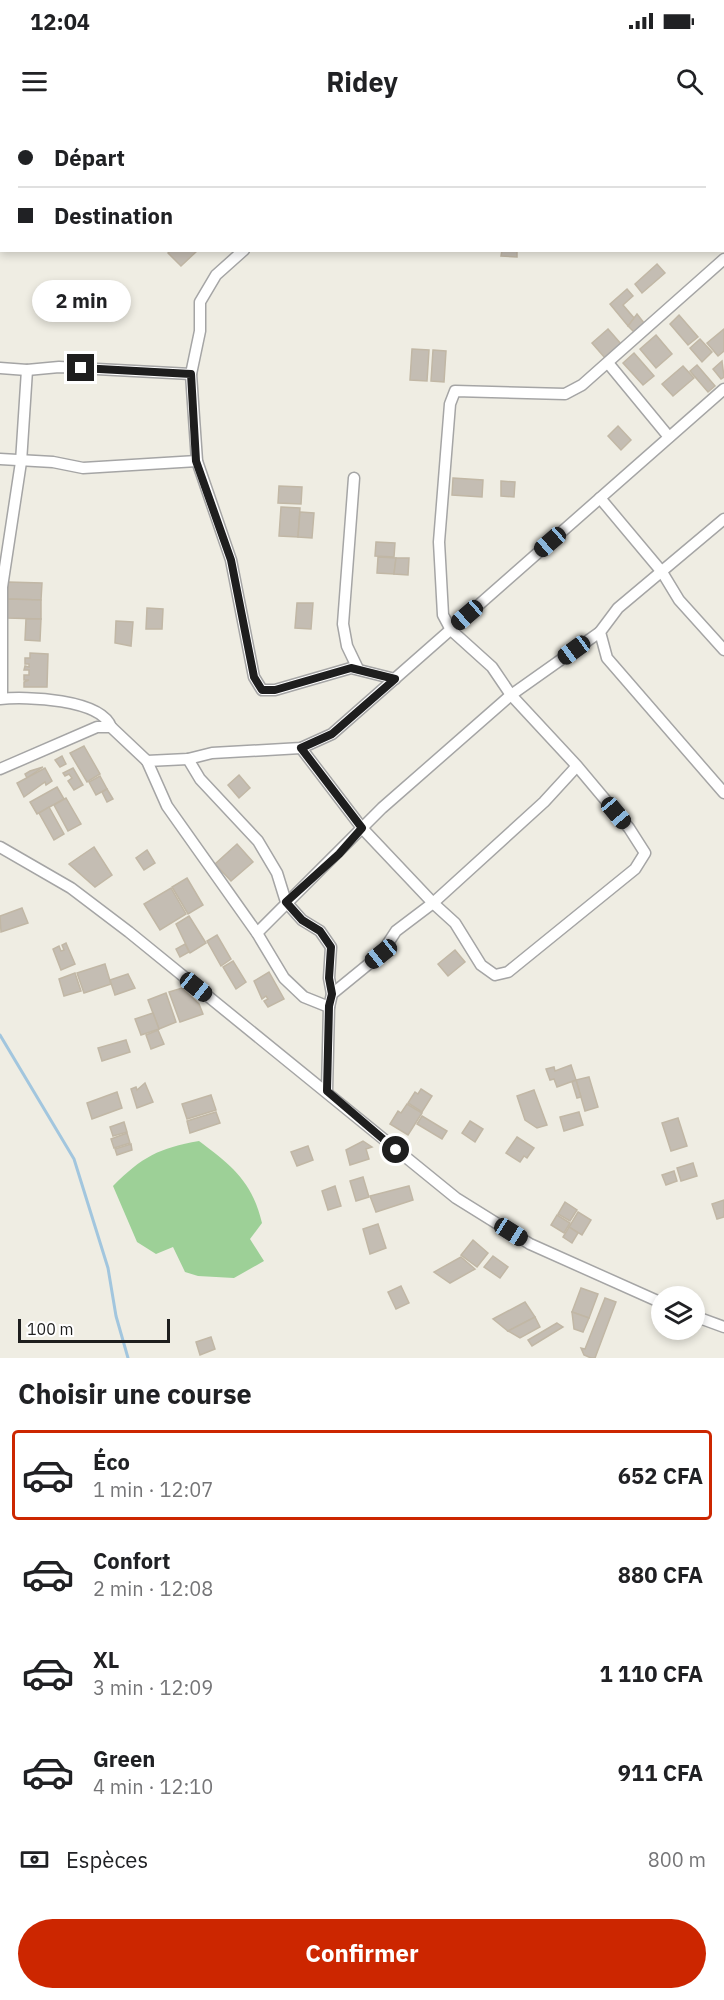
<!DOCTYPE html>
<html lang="fr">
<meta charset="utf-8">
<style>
body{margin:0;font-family:"IBM Plex Sans",sans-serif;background:#f2f2f2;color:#202124;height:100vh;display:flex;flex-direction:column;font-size:22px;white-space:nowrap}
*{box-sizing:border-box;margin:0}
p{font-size:20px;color:#757577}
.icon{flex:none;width:33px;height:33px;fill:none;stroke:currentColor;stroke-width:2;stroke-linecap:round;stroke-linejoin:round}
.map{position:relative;height:1238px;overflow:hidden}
.sheet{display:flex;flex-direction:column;background:#fff;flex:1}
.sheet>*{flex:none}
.top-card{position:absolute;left:0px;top:0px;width:724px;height:132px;box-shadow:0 3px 9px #0003;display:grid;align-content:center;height:132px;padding:0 18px;background:#fff}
.tools{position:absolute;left:651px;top:1166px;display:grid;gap:12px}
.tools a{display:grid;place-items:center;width:54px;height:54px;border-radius:50%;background:#fff;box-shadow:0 3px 9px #0003;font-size:30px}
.scale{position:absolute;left:18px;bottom:15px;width:152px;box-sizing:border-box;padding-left:6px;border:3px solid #1e1e1e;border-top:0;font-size:16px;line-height:21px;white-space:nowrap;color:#1e1e1e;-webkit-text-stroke:4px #fff;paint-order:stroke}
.end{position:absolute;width:27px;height:27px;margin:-14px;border:8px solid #1e1e1e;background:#fff;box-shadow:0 0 0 3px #fff}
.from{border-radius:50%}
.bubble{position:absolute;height:42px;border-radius:21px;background:#fff;box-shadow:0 3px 9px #0003;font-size:20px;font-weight:700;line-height:42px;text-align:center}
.car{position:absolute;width:18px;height:36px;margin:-18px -9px;border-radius:8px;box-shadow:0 0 4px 2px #0007;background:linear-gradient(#222 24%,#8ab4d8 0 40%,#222 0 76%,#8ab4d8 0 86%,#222 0)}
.top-card b{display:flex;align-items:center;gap:21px;height:57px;font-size:22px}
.top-card b+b{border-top:2px solid #e0e0e0}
.top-card i{width:15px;height:15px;background:#202124}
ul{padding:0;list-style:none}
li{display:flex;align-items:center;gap:18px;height:90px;margin:0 12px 9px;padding:0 6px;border:3px solid transparent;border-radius:6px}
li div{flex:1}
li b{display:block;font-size:22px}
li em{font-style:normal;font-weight:700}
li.selected{border-color:#cc2600}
li>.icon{width:54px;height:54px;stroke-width:1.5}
h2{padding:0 18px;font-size:27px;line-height:72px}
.pay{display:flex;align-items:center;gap:15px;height:66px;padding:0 18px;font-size:22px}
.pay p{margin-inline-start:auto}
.button{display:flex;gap:12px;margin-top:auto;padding:12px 18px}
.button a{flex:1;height:69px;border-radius:36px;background:#cc2600;color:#fff;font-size:24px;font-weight:700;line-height:69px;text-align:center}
.status{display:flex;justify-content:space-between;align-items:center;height:42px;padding:0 30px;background:#fff;direction:ltr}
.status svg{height:16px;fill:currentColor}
header{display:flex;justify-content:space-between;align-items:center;height:78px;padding:0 18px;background:#fff;font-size:27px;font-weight:700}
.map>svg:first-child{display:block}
.forest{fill:#9dd097}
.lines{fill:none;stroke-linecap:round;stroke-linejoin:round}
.stream{stroke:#a2c6de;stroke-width:3}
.building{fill:#c4bdb3;stroke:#c1b7a5;stroke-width:1.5}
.street-casing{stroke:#a5a5a5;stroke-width:13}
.street{stroke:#fff;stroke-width:10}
.route{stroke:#1e1e1e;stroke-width:8}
</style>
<div class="status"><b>12:04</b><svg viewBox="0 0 49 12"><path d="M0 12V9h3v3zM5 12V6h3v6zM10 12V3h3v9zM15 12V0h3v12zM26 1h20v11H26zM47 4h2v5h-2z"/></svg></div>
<header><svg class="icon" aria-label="menu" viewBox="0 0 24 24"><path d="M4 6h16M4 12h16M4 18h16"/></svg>Ridey<svg class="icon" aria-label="search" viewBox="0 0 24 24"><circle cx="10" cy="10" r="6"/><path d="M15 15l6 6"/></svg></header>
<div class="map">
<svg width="724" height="1238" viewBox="0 0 724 1238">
<rect width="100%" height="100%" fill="#efede3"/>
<path class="forest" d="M 199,1021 C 232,1046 252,1061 262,1103 L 250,1119 L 264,1141 L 234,1158 L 198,1156 L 185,1152 L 173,1127 L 156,1134 L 137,1122 L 113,1066 C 142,1037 159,1028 199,1021 Z"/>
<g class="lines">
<path class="stream" d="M 0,915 L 74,1039 L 108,1148 L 116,1196 L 128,1238"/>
</g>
<g class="building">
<path d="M 171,130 L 198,130 L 181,146 L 168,133 Z"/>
<path d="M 502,130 L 517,130 L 517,137 L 501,136 Z"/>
<path d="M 657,144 L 665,153 L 642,173 L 635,164 Z"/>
<path d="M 627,169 L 633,176 L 623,185 L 635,199 L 628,206 L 610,184 Z"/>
<path d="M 637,194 L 644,203 L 634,212 L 628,206 Z"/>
<path d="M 679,195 L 698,217 L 688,225 L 670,204 Z"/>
<path d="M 608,209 L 621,224 L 605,238 L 592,223 Z"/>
<path d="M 724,209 L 724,231 L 718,236 L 707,223 Z"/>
<path d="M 656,215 L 672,234 L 656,248 L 640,229 Z"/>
<path d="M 700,219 L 712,232 L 702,242 L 690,228 Z"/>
<path d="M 412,229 L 429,230 L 427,261 L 410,260 Z"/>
<path d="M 433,230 L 446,231 L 444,262 L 431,261 Z"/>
<path d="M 634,233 L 654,256 L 643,265 L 623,243 Z"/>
<path d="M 722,241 L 724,257 L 721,259 L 713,249 Z"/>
<path d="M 697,245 L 715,266 L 708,272 L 690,251 Z"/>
<path d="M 683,246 L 694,258 L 673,276 L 662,264 Z"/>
<path d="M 618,306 L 631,320 L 621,330 L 608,316 Z"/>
<path d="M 453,358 L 483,360 L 482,377 L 452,375 Z"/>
<path d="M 501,361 L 515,362 L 514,377 L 501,376 Z"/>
<path d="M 279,366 L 302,367 L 301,384 L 278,383 Z"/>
<path d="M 281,387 L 300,388 L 298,417 L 279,416 Z"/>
<path d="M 300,392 L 314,393 L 312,418 L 298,417 Z"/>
<path d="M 376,422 L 395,423 L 394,437 L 375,436 Z"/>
<path d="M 378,437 L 396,438 L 394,454 L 377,453 Z"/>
<path d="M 396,438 L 409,438 L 408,455 L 394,454 Z"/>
<path d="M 8,462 L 42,463 L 41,480 L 8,479 Z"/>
<path d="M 8,479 L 41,480 L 41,499 L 7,498 Z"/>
<path d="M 297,483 L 313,483 L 311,509 L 295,508 Z"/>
<path d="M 147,488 L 163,489 L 162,509 L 146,509 Z"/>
<path d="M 26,499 L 41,499 L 40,521 L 25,520 Z"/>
<path d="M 116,501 L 133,502 L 131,526 L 115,523 Z"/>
<path d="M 30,533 L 48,534 L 47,567 L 24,567 L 24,562 L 29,560 L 24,560 L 24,555 L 29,555 L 29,550 L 24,550 L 25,546 L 29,547 L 29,544 L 25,544 L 25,538 L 30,538 Z"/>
<path d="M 84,626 L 100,654 L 87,662 L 70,633 Z"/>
<path d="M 62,636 L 66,644 L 60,647 L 55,640 Z"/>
<path d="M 43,647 L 27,658 L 25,654 L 30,651 Z"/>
<path d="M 45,648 L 52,661 L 46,665 L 45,662 L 24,677 L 17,663 Z"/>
<path d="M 73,648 L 83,665 L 74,670 L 68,661 L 72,658 L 69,654 L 65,656 L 63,653 Z"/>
<path d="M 239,655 L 250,668 L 239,678 L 228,665 Z"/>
<path d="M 100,656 L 107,669 L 96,675 L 89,662 Z"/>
<path d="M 57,667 L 64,679 L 37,694 L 30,682 Z"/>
<path d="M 107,669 L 113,679 L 107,682 L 102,672 Z"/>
<path d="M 66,678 L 81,704 L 68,711 L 54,685 Z"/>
<path d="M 49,687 L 64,714 L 54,720 L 39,693 Z"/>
<path d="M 237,724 L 253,742 L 231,761 L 215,744 Z"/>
<path d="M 94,727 L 112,755 L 95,767 L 69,744 Z"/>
<path d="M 147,730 L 155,743 L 144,750 L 136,738 Z"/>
<path d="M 187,758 L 203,785 L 188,794 L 172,767 Z"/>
<path d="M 171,768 L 186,794 L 160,810 L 144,784 Z"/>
<path d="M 22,788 L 28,803 L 1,812 L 0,796 Z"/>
<path d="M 189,796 L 206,823 L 190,833 L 176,804 Z"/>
<path d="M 217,815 L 231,839 L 221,846 L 207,821 Z"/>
<path d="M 66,823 L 75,844 L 61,850 L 53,829 L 59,826 L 61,831 L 64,830 L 62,825 Z"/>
<path d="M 185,824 L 189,832 L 180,837 L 176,829 Z"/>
<path d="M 455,830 L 465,842 L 448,856 L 438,844 Z"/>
<path d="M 233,841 L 246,862 L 236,869 L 223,847 Z"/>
<path d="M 105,844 L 111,864 L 84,873 L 77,853 Z"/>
<path d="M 269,852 L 284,879 L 268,887 L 264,881 L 268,879 L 266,876 L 262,879 L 254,861 Z"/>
<path d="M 75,853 L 81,871 L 64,876 L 59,859 Z"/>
<path d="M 128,854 L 135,868 L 115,875 L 110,860 Z"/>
<path d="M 182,868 L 199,884 L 203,894 L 180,902 L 169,872 Z"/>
<path d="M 166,873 L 176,902 L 159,909 L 148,880 Z"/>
<path d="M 153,893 L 159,909 L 141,915 L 135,899 Z"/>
<path d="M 158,910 L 164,924 L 151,929 L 146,915 Z"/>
<path d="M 126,920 L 130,932 L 102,941 L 98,928 Z"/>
<path d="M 571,945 L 576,960 L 557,967 L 554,959 L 550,960 L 546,949 L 554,947 L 555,951 Z"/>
<path d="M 589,957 L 598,987 L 585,991 L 576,960 Z"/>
<path d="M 576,960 L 581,977 L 577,978 L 572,962 Z"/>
<path d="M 145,963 L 153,982 L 137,988 L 131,969 L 136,967 L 137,970 Z"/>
<path d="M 421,969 L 432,976 L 422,992 L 408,983 L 415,972 L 418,974 Z"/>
<path d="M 534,970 L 547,1005 L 537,1008 L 525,1000 L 517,976 Z"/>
<path d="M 117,972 L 122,988 L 92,999 L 87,983 Z"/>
<path d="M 211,975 L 216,990 L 187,999 L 182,984 Z"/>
<path d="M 407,984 L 422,993 L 408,1015 L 390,1004 L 398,991 L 401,993 Z"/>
<path d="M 216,992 L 220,1003 L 190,1013 L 187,1001 Z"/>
<path d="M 579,992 L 583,1005 L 564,1011 L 560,997 Z"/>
<path d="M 422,996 L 447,1011 L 442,1019 L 417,1004 Z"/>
<path d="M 678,998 L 687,1026 L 671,1031 L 662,1003 Z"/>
<path d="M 470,1001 L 483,1009 L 475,1022 L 462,1013 Z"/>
<path d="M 124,1002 L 127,1012 L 113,1016 L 110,1007 Z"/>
<path d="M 127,1013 L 130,1023 L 114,1028 L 111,1019 Z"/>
<path d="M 517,1017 L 534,1028 L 527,1038 L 524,1036 L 520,1042 L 506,1033 Z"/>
<path d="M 363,1021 L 372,1027 L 366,1029 L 369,1039 L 350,1045 L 346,1030 Z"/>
<path d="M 131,1024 L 132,1030 L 117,1035 L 115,1029 Z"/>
<path d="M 308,1026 L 313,1040 L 297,1046 L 291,1032 Z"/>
<path d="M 693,1043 L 697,1056 L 681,1061 L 677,1048 Z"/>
<path d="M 674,1051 L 677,1061 L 666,1065 L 662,1055 Z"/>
<path d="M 363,1057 L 369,1077 L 356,1081 L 350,1061 Z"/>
<path d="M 335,1066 L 341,1086 L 328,1090 L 322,1071 Z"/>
<path d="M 409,1066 L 413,1080 L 376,1092 L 370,1076 Z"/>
<path d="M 724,1080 L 724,1097 L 717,1099 L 712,1084 Z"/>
<path d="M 565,1082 L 577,1090 L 570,1101 L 558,1094 Z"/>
<path d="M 578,1092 L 591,1100 L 582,1115 L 569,1107 Z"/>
<path d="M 557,1095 L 570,1103 L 564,1113 L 551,1105 Z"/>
<path d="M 378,1104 L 386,1128 L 370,1134 L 363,1109 Z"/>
<path d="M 569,1107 L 578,1113 L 572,1123 L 563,1117 Z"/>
<path d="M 473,1120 L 488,1133 L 477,1147 L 461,1135 Z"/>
<path d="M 493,1136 L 508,1147 L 500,1158 L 484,1147 Z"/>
<path d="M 461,1137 L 475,1149 L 450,1163 L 434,1152 Z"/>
<path d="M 401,1166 L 409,1183 L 396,1189 L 388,1172 Z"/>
<path d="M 581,1168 L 598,1174 L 589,1198 L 572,1192 Z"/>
<path d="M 605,1178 L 616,1182 L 595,1238 L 591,1238 L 584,1235 L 581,1228 L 585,1229 Z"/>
<path d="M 525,1182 L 535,1197 L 508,1211 L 493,1199 Z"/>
<path d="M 572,1192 L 589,1198 L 583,1212 L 574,1209 Z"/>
<path d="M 535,1197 L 540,1207 L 520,1218 L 508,1211 Z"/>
<path d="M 557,1203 L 563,1207 L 532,1226 L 528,1220 Z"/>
<path d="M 211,1217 L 215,1229 L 200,1235 L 196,1222 Z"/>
</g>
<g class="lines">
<g class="street-casing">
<g id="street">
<path d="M 231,0 L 235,2"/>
<path d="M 374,2 L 374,0"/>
<path d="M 244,130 L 216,155 L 200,182 L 200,211 L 191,254 L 197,341 L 231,440 L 254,557 L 262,570 L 275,570 L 351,548 L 395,559"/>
<path d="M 608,243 L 669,317"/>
<path d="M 0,248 L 27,250 L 59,247 L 191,254"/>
<path d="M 0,339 L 53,342 L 83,348 L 197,341"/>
<path d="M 354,358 L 343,504 L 347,526 L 358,549"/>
<path d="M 600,378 L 662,452 L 679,480 L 724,530"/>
<path d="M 724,399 L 618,488 L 600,512 L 607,538 L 724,673"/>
<path d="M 2,578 L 2,467 L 21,342 L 27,250"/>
<path d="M 0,579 C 26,576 101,579 111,607"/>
<path d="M 301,628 L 362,708 L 433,783 L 396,811 L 381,834 L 332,874 L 329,887 L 327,971"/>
<path d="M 188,639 L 200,659 L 258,721 L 277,753 L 286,782 L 302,800 L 320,811 L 331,827 L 329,858 L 332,874"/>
<path d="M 147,641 L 167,686 L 257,813 L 284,858 L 304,877 L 329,887"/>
<path d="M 577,646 L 544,682 L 433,783 L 455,803 L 481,845 L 495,855 L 508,852 L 635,749 L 645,733 L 629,708 L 577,646 L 511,575 L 492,547 L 451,510 L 443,495 L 439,422 L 450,284 L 455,271 L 565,274 L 582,265 L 724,139"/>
<path d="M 0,649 L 97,607 L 111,607 L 147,641 L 188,639 L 212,633 L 301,628 L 332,614 L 724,269"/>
<path d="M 0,727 L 71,768 L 129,812 L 456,1078 L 530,1124 L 662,1183"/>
<path d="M 257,813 L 382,688 L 511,575 L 600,512"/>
<path d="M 694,1196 L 724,1207"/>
</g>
</g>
<use href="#street" class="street"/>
</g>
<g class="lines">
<path class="route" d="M 81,248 L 191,254 L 196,341 L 231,440 L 254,557 L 262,570 L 275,570 L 351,548 L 395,559 L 332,614 L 301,628 L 362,708 L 339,734 L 286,782 L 302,800 L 320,811 L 331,827 L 329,858 L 332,874 L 329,886 L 327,971 L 396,1030"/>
</g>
</svg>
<div class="tools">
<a><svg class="icon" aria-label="layers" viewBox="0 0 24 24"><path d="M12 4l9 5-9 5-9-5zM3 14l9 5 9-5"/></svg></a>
</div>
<div class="scale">100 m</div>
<i class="end from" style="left:396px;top:1030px"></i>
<i class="end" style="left:81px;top:248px"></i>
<div class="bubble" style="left:32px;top:160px;width:99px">2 min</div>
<i class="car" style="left:550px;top:422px;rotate:229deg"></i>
<i class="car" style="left:467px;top:495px;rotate:229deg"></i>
<i class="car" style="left:574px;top:530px;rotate:234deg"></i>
<i class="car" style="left:616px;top:693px;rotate:140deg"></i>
<i class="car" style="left:381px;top:834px;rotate:231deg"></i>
<i class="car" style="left:196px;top:867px;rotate:129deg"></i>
<i class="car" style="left:511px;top:1112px;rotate:122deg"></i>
<div class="top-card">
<b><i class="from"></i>Départ</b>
<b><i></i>Destination</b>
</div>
</div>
<section class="sheet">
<h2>Choisir une course</h2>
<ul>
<li class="selected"><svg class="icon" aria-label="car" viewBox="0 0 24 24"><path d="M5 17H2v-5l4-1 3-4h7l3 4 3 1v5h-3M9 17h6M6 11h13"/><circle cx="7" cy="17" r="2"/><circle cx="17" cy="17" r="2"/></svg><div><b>Éco</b><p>1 min · 12:07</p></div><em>652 CFA</em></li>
<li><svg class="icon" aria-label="car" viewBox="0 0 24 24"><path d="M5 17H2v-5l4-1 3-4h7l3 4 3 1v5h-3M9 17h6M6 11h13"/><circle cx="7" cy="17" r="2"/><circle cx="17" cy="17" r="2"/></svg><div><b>Confort</b><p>2 min · 12:08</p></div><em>880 CFA</em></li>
<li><svg class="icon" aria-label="car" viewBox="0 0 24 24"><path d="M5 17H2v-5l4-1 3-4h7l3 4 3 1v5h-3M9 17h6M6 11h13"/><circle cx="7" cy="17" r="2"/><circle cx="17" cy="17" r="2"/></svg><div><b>XL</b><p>3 min · 12:09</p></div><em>1 110 CFA</em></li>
<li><svg class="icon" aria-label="car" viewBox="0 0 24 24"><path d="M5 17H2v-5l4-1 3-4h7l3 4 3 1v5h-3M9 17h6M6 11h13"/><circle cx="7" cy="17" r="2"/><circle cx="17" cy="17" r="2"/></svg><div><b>Green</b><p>4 min · 12:10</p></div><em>911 CFA</em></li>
</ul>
<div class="pay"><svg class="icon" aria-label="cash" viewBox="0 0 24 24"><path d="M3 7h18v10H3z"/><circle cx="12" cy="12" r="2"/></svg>Espèces<p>800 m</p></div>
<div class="button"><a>Confirmer</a></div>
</section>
